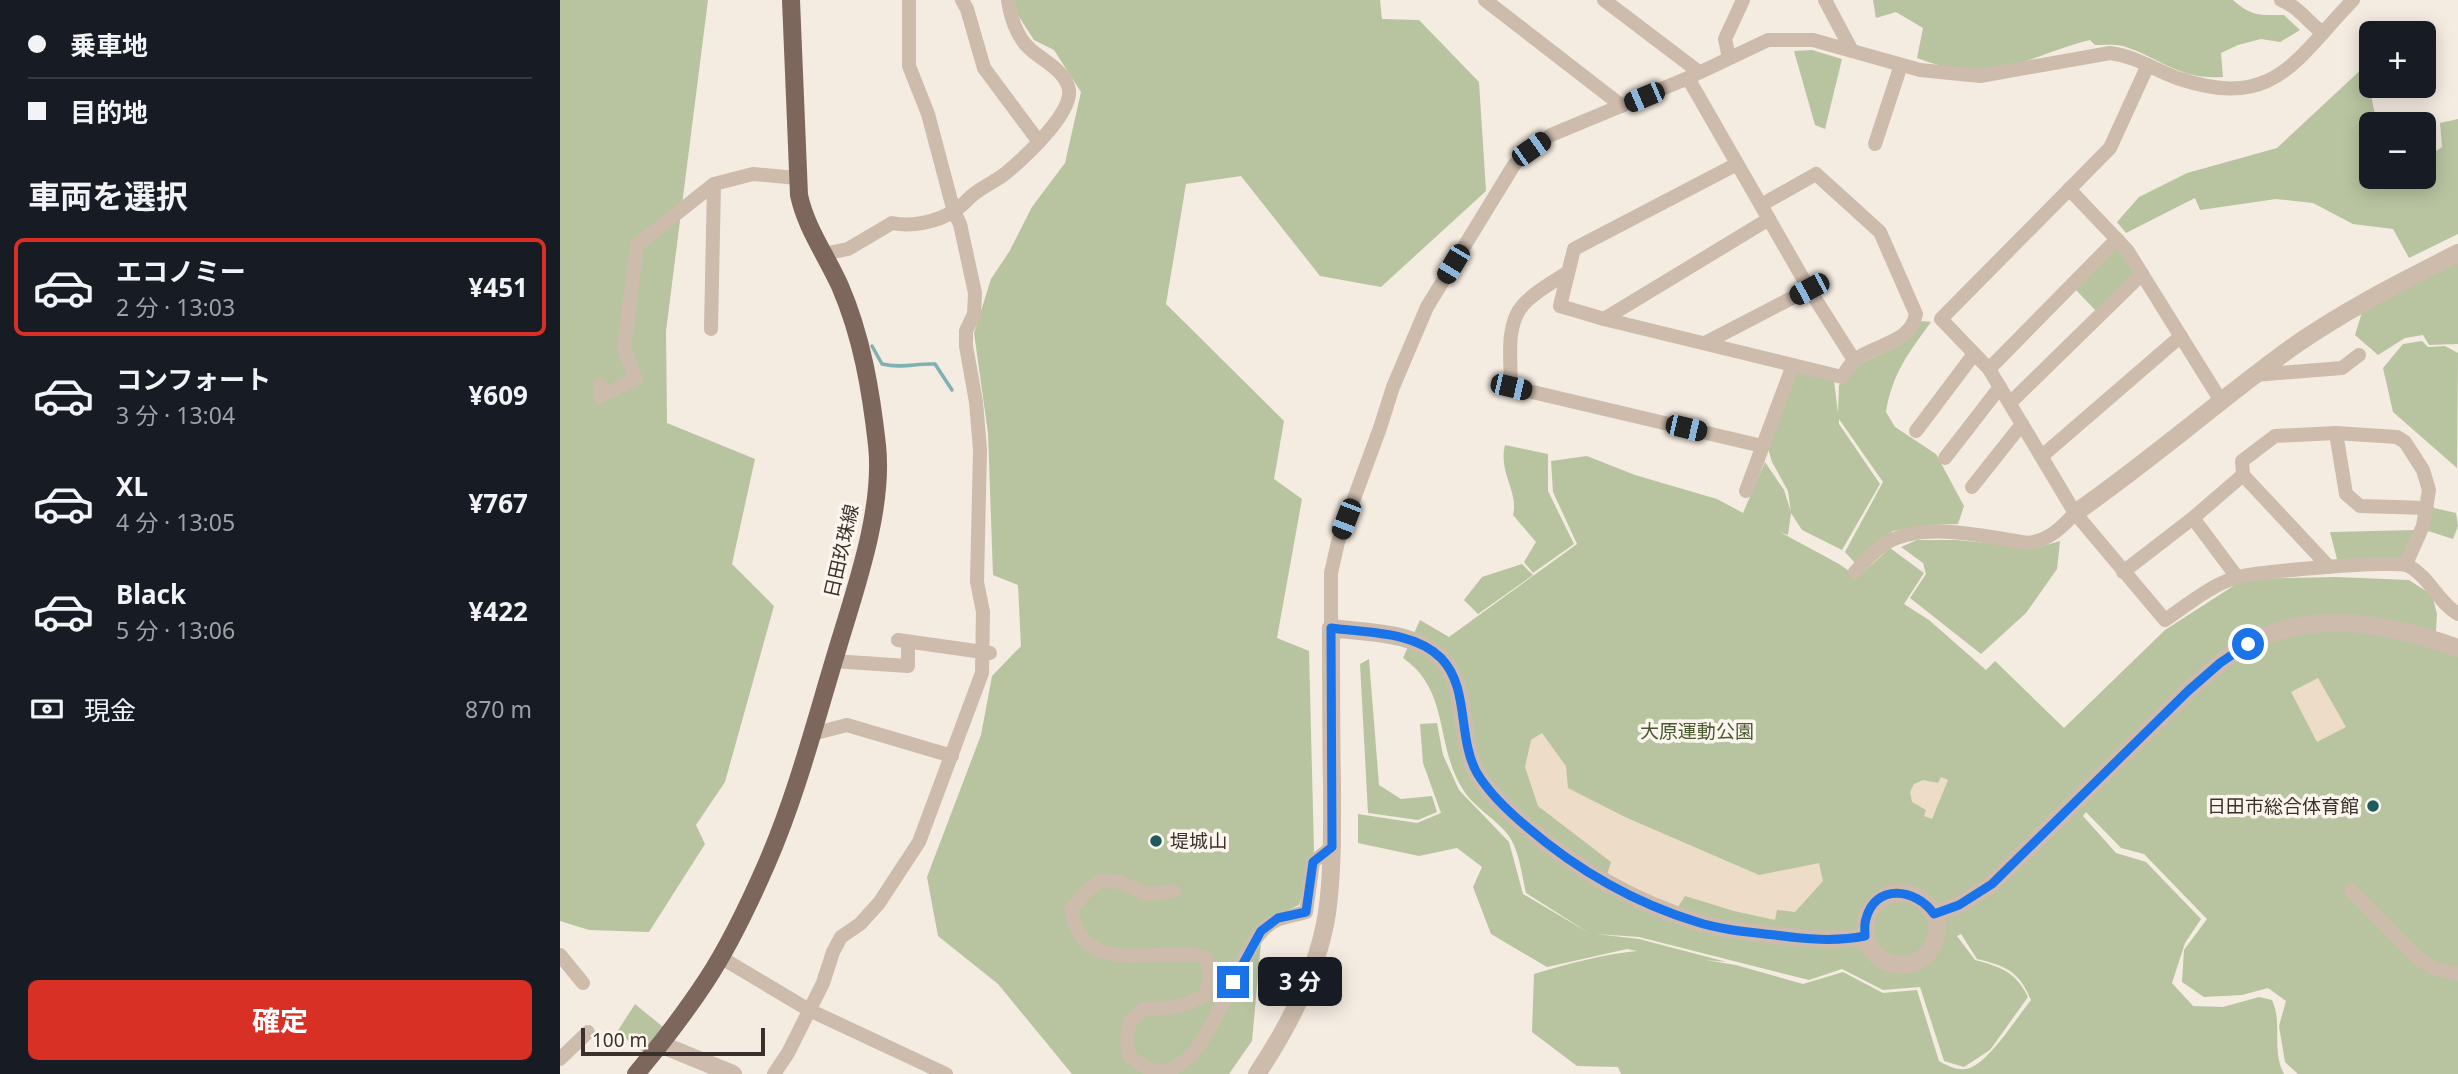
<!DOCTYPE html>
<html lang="ja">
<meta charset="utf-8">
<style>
body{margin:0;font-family:"Noto Sans","Noto Sans JP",sans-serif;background:#242831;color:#f1f3f6;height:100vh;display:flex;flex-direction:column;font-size:26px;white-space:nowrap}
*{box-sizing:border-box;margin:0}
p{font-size:23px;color:#9ea1a6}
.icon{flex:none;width:38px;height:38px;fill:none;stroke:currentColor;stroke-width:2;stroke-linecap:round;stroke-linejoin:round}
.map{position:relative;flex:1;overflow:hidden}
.side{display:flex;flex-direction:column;background:#171b24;width:560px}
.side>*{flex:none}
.guide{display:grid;align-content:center;height:154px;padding:0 28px;background:#171b24}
.fabs{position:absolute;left:1799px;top:21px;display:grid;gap:14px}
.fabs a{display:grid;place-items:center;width:77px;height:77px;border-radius:10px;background:#171b24;box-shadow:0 4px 18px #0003;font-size:35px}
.scale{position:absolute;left:21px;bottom:18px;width:184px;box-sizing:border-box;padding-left:7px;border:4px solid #3b302b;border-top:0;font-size:19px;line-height:24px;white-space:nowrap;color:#3b302b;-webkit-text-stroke:5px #fbf5ee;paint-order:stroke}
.end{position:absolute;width:32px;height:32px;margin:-16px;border:9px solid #1a73e8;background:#fff;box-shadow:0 0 0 4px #fff}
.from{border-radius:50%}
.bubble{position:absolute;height:49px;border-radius:10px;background:#171b24;box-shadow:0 4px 18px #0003;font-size:23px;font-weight:700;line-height:49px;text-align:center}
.car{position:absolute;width:21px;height:42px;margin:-21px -10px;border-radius:9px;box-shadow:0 0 5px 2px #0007;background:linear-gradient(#222 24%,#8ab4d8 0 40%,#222 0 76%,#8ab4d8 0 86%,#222 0)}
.guide b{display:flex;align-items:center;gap:24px;height:66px;font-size:26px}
.guide b+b{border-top:2px solid #363941}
.guide i{width:18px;height:18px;background:#f1f3f6}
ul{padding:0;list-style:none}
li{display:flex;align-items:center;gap:21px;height:98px;margin:0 14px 10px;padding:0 14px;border:4px solid transparent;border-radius:10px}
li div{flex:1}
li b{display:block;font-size:26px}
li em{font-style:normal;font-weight:700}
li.selected{border-color:#d93025}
li>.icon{width:63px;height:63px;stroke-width:1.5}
h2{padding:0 28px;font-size:32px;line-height:84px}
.pay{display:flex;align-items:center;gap:18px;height:77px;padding:0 28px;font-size:26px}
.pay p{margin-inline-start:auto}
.primary-button{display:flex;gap:14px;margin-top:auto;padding:14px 28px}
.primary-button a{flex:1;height:80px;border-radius:10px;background:#d93025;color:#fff;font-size:28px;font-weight:700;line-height:80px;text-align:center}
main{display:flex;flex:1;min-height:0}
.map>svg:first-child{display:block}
.green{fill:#b8c4a0;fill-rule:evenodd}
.plaza{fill:#ecdcc8}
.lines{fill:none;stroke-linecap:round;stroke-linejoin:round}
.stream{stroke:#7fb0b2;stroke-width:3.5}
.minor{stroke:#cdbbac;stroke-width:14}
.tertiary{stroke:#cdbbac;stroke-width:18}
.primary{stroke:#7d675c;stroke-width:18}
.route{stroke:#1a73e8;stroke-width:9}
.poi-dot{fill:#1f5a5e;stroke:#fbf5ee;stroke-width:2.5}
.labels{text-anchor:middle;stroke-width:7;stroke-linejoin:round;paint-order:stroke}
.street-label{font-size:19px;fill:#3b302b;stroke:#fbf5ee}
.park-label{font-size:19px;fill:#4a5a2e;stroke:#fbf5ee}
.poi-label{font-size:19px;fill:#3b302b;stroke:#fbf5ee;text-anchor:end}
</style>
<main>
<section class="side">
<div class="guide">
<b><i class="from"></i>乗車地</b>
<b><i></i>目的地</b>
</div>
<h2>車両を選択</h2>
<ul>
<li class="selected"><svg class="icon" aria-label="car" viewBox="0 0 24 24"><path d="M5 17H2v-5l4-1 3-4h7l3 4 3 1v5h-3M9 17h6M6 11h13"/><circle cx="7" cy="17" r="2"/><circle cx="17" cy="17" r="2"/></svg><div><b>エコノミー</b><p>2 分 · 13:03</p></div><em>¥451</em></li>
<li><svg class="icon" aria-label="car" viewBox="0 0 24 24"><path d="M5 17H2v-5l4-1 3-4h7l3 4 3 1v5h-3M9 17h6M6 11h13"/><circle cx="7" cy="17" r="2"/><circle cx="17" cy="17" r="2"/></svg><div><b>コンフォート</b><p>3 分 · 13:04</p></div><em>¥609</em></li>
<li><svg class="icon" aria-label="car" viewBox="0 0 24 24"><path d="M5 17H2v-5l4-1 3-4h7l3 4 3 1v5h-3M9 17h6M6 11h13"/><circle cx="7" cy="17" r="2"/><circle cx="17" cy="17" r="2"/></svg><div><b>XL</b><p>4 分 · 13:05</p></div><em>¥767</em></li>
<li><svg class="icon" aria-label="car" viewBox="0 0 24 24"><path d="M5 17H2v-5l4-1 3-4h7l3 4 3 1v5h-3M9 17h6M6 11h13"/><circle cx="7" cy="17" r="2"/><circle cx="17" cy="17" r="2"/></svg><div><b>Black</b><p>5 分 · 13:06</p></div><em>¥422</em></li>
</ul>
<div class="pay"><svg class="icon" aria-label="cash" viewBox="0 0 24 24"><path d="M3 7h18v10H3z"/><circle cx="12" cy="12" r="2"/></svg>現金<p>870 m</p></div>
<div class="primary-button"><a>確定</a></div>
</section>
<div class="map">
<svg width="1898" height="1074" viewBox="0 0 1898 1074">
<rect width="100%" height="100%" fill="#f4ebe1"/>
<g class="green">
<path d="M 0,0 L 148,0 L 106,331 L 107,423 L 195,459 L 172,564 L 214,606 L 165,782 L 136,825 L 145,844 L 89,932 L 29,930 L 0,921 Z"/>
<path d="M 448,0 L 820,0 L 822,19 L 859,20 L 919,82 L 926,191 L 821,287 L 760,276 L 681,176 L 626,184 L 606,304 L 724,421 L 714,479 L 742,499 L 717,638 L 749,651 L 754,851 L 739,905 L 703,921 L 692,1041 L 669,1074 L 512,1074 L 438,984 L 378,936 L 367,877 L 421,735 L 432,676 L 461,646 L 458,585 L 433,575 L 428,433 L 414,333 L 431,279 L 449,252 L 472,207 L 505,163 L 521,92 L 494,50 L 474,40 Z"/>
<path d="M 1313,0 L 1673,0 C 1692,17 1700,15 1724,15 L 1740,30 L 1720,42 L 1701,39 L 1678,45 L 1661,53 L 1663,77 C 1618,80 1601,58 1563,46 C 1554,44 1543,45 1535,45 L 1530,40 C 1500,47 1472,61 1442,68 C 1415,74 1382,68 1357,58 L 1363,28 L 1336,12 L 1316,18 Z"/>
<path d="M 1252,50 L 1282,59 L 1265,129 L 1255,125 L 1234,51 Z"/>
<path d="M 1805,66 L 1817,124 L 1811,124 L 1811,177 L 1864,177 L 1864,159 L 1882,147 L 1880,123 L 1898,119 L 1898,234 L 1849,258 L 1833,229 L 1793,224 L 1753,203 L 1716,199 L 1640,210 L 1635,198 L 1566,233 L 1557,222 L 1579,197 L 1627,173 L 1717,148 Z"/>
<path d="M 1557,248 L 1576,274 L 1537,312 L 1516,290 Z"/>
<path d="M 1898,257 L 1898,344 L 1869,345 L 1863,335 L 1845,338 L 1818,355 L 1795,335 L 1803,309 Z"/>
<path d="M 1362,321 L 1371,322 C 1349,352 1332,374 1326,412 L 1335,427 L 1376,454 L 1404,506 L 1398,524 L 1368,525 L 1333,531 L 1295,563 L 1285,552 L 1323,482 L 1279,419 L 1279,424 L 1320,484 L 1282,550 L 1242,530 L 1231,513 L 1228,535 L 1220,532 L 1279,564 L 1298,577 L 1330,548 L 1364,573 L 1344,604 L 1369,620 L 1426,670 L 1435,661 L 1504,728 L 1605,630 L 1684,579 L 1776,577 L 1849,580 L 1872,595 L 1877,614 L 1875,646 L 1898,657 L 1898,1074 L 1738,1074 L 1725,1062 L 1719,1026 L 1726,1001 L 1708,988 L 1682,995 L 1644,997 L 1622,982 L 1624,950 L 1647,919 L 1584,854 L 1561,848 L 1526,812 L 1523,816 L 1556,853 L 1586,862 L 1641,919 L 1625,943 L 1612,983 L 1633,1006 L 1663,1007 L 1699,997 L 1712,1000 C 1723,1023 1711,1050 1724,1074 L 1061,1074 L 1058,1067 L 1017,1066 L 972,1032 L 974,974 C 1008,964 1043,954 1077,951 L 1067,949 L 987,967 L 931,934 L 913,887 L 922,867 L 897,848 L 859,856 L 798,843 L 798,814 L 857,823 L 881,813 L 863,763 L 860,724 L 877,723 L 883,755 L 899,790 L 949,842 L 963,894 L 1029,933 L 966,893 C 962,877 960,856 952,841 C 944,824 914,808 904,791 C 874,746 891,691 843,658 L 860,620 L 889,637 L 1017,544 L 993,492 L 991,461 L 1027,456 L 1075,475 L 1157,499 L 1183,513 L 1205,462 L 1224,490 L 1231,512 L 1228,491 L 1212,462 L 1207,445 L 1235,371 L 1274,381 L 1278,413 L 1279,385 L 1301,363 L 1340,345 ZM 1036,934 L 1079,937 L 1249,980 L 1282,969 L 1323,990 L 1360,987 L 1384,1061 L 1404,1067 L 1430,1050 L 1468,997 C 1456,972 1441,967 1415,960 L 1397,936 L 1401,934 L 1417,959 C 1446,966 1459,971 1471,1000 C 1457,1017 1427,1066 1406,1069 C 1395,1070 1388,1066 1379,1061 L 1357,990 L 1323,993 L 1283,972 L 1243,984 L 1176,965 L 1145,960 L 1167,962 L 1079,939 Z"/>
<path d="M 1862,341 L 1868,347 L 1885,346 L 1898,353 L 1897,468 L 1833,412 L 1823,368 L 1843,344 Z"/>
<path d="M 945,445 L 988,454 L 988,491 L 1014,544 L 973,573 L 964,562 L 976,542 L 953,515 C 959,491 938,473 945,445 Z"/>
<path d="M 1874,508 L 1896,513 L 1898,526 L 1893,539 L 1865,530 Z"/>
<path d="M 1855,530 L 1841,562 L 1778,563 L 1770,532 Z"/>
<path d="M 1357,540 L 1396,540 L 1476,548 L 1500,541 L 1497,569 L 1466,613 L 1421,654 L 1350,598 L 1366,574 L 1363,563 L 1341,547 Z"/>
<path d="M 962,564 L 973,575 L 918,614 L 904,600 L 922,577 Z"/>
<path d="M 809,659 L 819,785 L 841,799 L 872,796 L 877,812 L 858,820 L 808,813 L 800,664 Z"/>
<path d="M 75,1004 L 103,1027 L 83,1052 L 57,1032 Z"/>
</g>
<g class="plaza">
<path d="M 1758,678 L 1786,727 L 1757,742 L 1731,692 Z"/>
<path d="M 982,733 L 1006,766 L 1008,788 L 1065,817 L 1199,875 L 1259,863 L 1263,881 L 1235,912 L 1217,910 L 1215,920 L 1174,911 L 1125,896 L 1118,907 L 1081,893 L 1047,875 L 1051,862 L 978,806 L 965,767 L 971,740 Z"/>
<path d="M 1381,777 L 1388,780 L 1372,819 L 1364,816 L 1366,810 L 1352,802 L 1350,792 L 1354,784 L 1363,780 L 1378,783 Z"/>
</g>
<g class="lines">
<path class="stream" d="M 312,346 L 322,364 C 342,369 356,363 375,364 L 392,390"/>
<g class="minor">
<path d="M 402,0 L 407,9 L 424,68 L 479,142"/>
<path d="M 925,0 L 1062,106"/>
<path d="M 1044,0 L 1139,72"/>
<path d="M 1265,0 L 1292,51"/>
<path d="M 1721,0 C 1743,10 1745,20 1763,33"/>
<path d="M 1169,58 L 1165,39 L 1183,0"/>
<path d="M 1588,65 L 1550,148 L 1381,319 L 1429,369 L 1515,513 L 1605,620 C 1627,605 1652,584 1678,577 C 1698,572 1836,559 1849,566 C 1870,578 1878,602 1898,614"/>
<path d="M 1128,78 L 1249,289 L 1294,360"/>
<path d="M 1315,144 L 1341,65"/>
<path d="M 1177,164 L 1014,249 L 1000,306 L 1044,319 L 1282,377 C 1286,371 1290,363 1296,359 C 1316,344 1351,343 1356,314 L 1320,232 L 1256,174 L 1201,205"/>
<path d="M 1509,189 L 1567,250 L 1661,401"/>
<path d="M 263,254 L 288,249 L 332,223 C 352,227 377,222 394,211 C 402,207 407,199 414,194 C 424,186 436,181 446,173 C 464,158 512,114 509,90 C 506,70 481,60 469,48 C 457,37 450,16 448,0"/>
<path d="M 1008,272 C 994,282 975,291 963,305 C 945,325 951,362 951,387 L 1202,446"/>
<path d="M 1044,319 L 1209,219"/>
<path d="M 151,329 L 154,184 L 193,174 L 237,178"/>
<path d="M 1147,342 L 1249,289"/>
<path d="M 1429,369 L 1557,239"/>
<path d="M 1695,375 L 1782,368 L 1799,355"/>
<path d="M 40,385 L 40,396 L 76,379 L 64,349 L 77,245 L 154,184"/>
<path d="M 1450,403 L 1582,274"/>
<path d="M 1356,431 L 1414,354"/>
<path d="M 1776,433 L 1786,494 L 1800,506 L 1867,508"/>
<path d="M 1482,456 L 1621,336"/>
<path d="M 1385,458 L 1440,387"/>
<path d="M 1412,487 L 1462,424"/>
<path d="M 1186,491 L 1233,365"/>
<path d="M 1633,518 L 1677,577"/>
<path d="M 1769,567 L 1683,475 L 1682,461 L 1715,436 L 1776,433 L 1837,437 L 1845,442 L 1863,470 L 1869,490 L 1863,526 L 1846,564"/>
<path d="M 1295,572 C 1305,561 1315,549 1328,542 C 1365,521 1428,537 1468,543 C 1490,540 1501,528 1515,513"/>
<path d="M 1563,572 L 1633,518 L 1683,475"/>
<path d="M 771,628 L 771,573 L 778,542 L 820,428 L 833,387 L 867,307 L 954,165 L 970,149 L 991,135 L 1128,78 L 1208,40 L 1253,40 L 1360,70 L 1420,76 L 1550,53 C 1576,56 1596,71 1620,79 C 1715,110 1735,60 1793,0"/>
<path d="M 338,640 L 430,653"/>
<path d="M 273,661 L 348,666 L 348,642"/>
<path d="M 252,734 L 287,725 L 392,756"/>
<path d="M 1791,890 L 1856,957 L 1875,969 L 1898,974"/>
<path d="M 614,891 L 587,894 L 560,882 L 541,881 L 527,891 L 511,909 C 523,981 596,945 645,957 L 651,978 L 644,996 L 629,1003 L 609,1008 L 583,1009 L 570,1021 L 567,1040 L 569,1056 C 579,1063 589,1072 603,1071 C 651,1065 672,961 703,930 C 715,917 729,917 746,912 L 753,862 L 772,847"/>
<path d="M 0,955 L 23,983"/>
<path d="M 160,957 L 249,1010 L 386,1074"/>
<path d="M 0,1059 L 28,1032"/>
<path d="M 214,1074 L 228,1053 L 263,983 L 273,952 L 281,937 L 300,924 L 319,903 L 359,842 L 422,673 L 423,612 L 417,582 L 420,450 L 416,402 L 406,346 L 406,331 L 414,314 L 415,293 L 400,224 L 394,212 L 368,114 L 349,66 L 349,0"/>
</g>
<g class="tertiary">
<path d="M 1515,513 C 1590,461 1658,401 1731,348 C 1783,311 1841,282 1898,253"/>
<circle cx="1341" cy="929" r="36"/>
<path d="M 1374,914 L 1399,905 L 1432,884 L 1628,691 C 1647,674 1665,657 1688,644 C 1753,608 1831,624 1898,648"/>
<path d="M 100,1044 L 173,1074"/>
<path d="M 697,1074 C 729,1026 758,971 767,913 C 773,870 772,827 772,784 C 771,732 771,680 771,628 C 807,633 854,631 881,658 C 910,688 897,737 917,773 C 929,793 949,812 967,827 C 1016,869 1075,903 1137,922 C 1162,930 1189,932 1215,935 C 1245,939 1275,942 1305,936"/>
</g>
<path class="primary" d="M 76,1074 C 101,1044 125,1013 146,981 C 169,946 190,902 207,863 C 237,794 256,719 278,647 C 296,587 324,508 317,445 C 311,391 302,337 280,286 C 266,255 246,228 239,195 L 231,0"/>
</g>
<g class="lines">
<path class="route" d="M 673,982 L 701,931 L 718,918 L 746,912 L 753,862 L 772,847 L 771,628 C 807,633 854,631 881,658 C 910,688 897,737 917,773 C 929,793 949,812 967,827 C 1016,869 1075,903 1137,922 C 1162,930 1189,932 1215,935 C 1244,939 1275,942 1305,936 C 1305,931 1304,924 1306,919 C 1315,883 1356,888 1374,914 L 1399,905 L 1432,884 L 1628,691 L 1660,663 L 1688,644"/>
</g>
<g class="poi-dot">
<circle cx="1813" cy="806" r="7"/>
<circle cx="596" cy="841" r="7"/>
</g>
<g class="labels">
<g class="street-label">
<text transform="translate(281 551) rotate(-77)" y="7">日田玖珠線</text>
</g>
<g class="park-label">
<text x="1137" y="738">大原運動公園</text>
</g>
<g class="poi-label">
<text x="1799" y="813">日田市総合体育館</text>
<text x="610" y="848" text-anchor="start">堤城山</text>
</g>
</g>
</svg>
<div class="fabs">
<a>+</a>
<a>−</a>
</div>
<div class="scale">100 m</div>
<i class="end from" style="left:1688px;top:644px"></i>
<i class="end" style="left:673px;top:982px"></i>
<div class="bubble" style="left:698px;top:957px;width:84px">3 分</div>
<i class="car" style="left:1084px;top:97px;rotate:247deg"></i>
<i class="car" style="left:971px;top:149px;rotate:55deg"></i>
<i class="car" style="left:893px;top:264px;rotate:211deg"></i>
<i class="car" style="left:1249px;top:289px;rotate:242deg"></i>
<i class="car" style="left:951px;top:387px;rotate:103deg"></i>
<i class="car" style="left:1126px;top:428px;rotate:103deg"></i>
<i class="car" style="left:786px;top:519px;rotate:201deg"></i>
</div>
</main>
